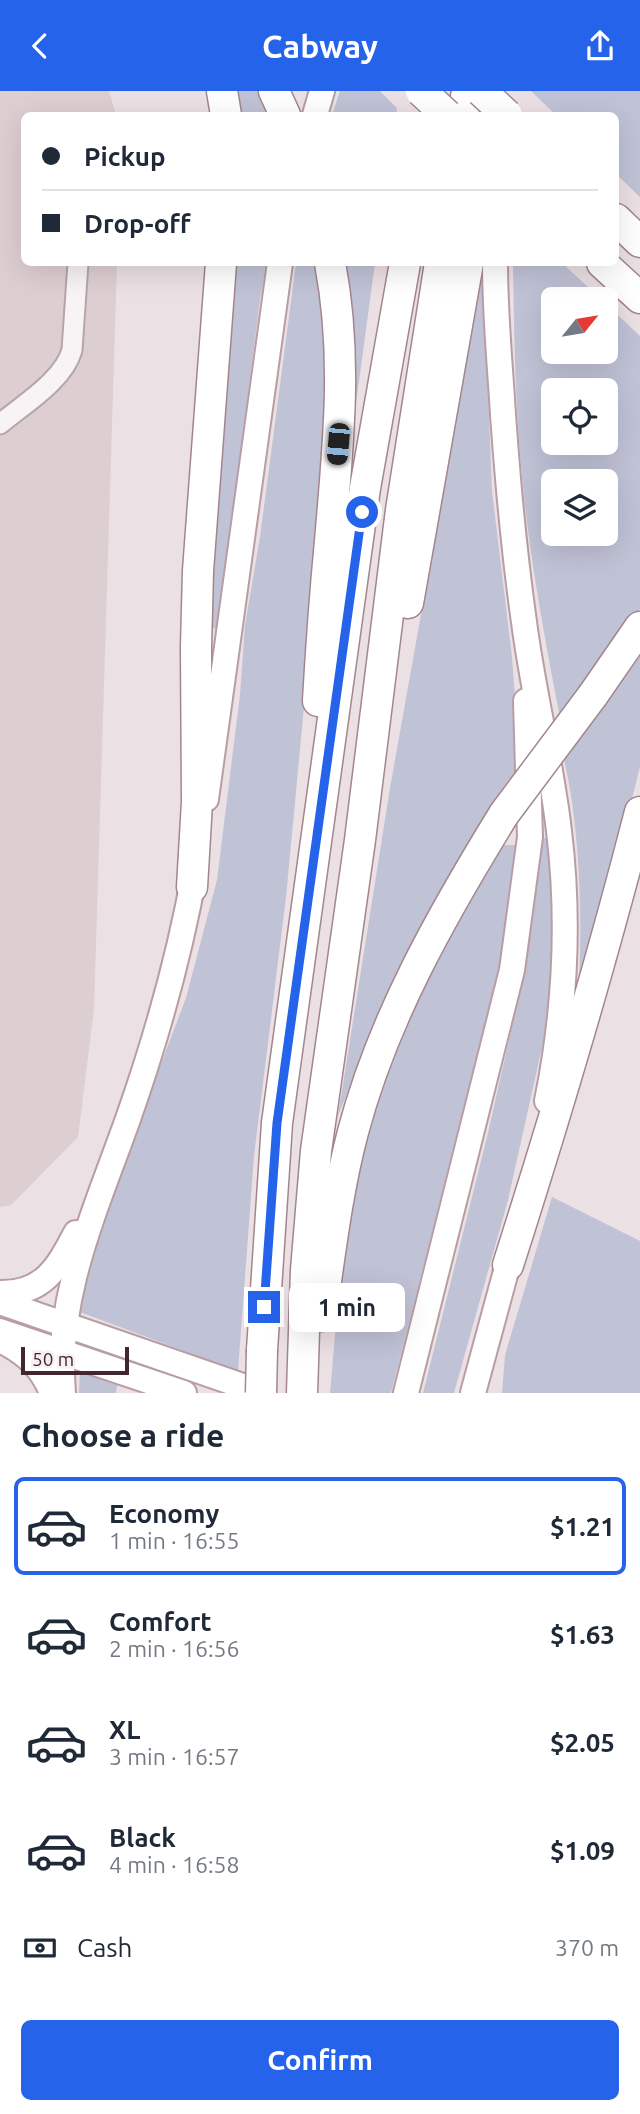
<!DOCTYPE html>
<meta charset="utf-8">
<style>
body{margin:0;font-family:Ubuntu,sans-serif;background:#f2f2f3;color:#1f2937;height:100vh;display:flex;flex-direction:column;font-size:26px;white-space:nowrap}
*{box-sizing:border-box;margin:0}
p{font-size:23px;color:#747a83}
.icon{flex:none;width:38px;height:38px;fill:none;stroke:currentColor;stroke-width:2;stroke-linecap:round;stroke-linejoin:round}
.map{position:relative;height:1302px;overflow:hidden}
.drawer{display:flex;flex-direction:column;background:#fff;flex:1}
.drawer>*{flex:none}
.hud{position:absolute;left:21px;top:21px;width:598px;height:154px;border-radius:10px;box-shadow:0 7px 28px #0002;display:grid;align-content:center;height:154px;padding:0 21px;background:#fff}
.needle{width:46px;rotate:60deg}
.buttons{position:absolute;left:541px;top:196px;display:grid;gap:14px}
.buttons a{display:grid;place-items:center;width:77px;height:77px;border-radius:10px;background:#fff;box-shadow:0 7px 28px #0002;font-size:35px}
.scale{position:absolute;left:21px;bottom:18px;width:108px;box-sizing:border-box;padding-left:7px;border:4px solid #44272d;border-top:0;font-size:19px;line-height:24px;white-space:nowrap;color:#44272d;-webkit-text-stroke:5px #f8f0f2;paint-order:stroke}
.end{position:absolute;width:32px;height:32px;margin:-16px;border:9px solid #2563eb;background:#fff;box-shadow:0 0 0 4px #fff}
.from{border-radius:50%}
.bubble{position:absolute;height:49px;border-radius:10px;background:#fff;box-shadow:0 7px 28px #0002;font-size:23px;font-weight:700;line-height:49px;text-align:center}
.car{position:absolute;width:21px;height:42px;margin:-21px -10px;border-radius:9px;box-shadow:0 0 5px 2px #0007;background:linear-gradient(#222 24%,#8ab4d8 0 40%,#222 0 76%,#8ab4d8 0 86%,#222 0)}
.hud b{display:flex;align-items:center;gap:24px;height:66px;font-size:26px}
.hud b+b{border-top:2px solid #e0e1e3}
.hud i{width:18px;height:18px;background:#1f2937}
ul{padding:0;list-style:none}
li{display:flex;align-items:center;gap:21px;height:98px;margin:0 14px 10px;padding:0 7px;border:4px solid transparent;border-radius:10px}
li div{flex:1}
li b{display:block;font-size:26px}
li em{font-style:normal;font-weight:700}
li.current{border-color:#2563eb}
li>.icon{width:63px;height:63px;stroke-width:1.5}
h2{padding:0 21px;font-size:32px;line-height:84px}
.pay{display:flex;align-items:center;gap:18px;height:77px;padding:0 21px;font-size:26px}
.pay p{margin-inline-start:auto}
.action{display:flex;gap:14px;margin-top:auto;padding:14px 21px}
.action a{flex:1;height:80px;border-radius:10px;background:#2563eb;color:#fff;font-size:28px;font-weight:700;line-height:80px;text-align:center}
header{display:flex;justify-content:space-between;align-items:center;height:91px;padding:0 21px;background:#2563eb;color:#fff;font-size:32px;font-weight:700}
.map>svg:first-child{display:block}
.built{fill:#ddced1}
.green{fill:#c0c2d6;fill-rule:evenodd}
.lines{fill:none;stroke-linecap:round;stroke-linejoin:round}
.minor-casing{stroke:#b6a5a9;stroke-width:23}
.major-casing{stroke:#b89ea4;stroke-width:28}
.highway-casing{stroke:#a3868d;stroke-width:33}
.minor{stroke:#f8f3f4;stroke-width:19}
.major{stroke:#fff;stroke-width:24}
.highway{stroke:#fff;stroke-width:30}
.highway-bridge-casing{stroke:#a3868d;stroke-width:33;stroke-linecap:butt}
.highway-bridge{stroke:#fff;stroke-width:30}
.route{stroke:#2563eb;stroke-width:9}
</style>
<header><svg class="icon" aria-label="back" viewBox="0 0 24 24"><path d="M15 5l-7 7 7 7"/></svg>Cabway<svg class="icon" aria-label="share" viewBox="0 0 24 24"><path d="M12 15V3M7 8l5-5 5 5M5 13v7h14v-7"/></svg></header>
<div class="map">
<svg width="640" height="1302" viewBox="0 0 640 1302">
<rect width="100%" height="100%" fill="#ebe0e3"/>
<path class="built" d="M 0,0 L 109,0 L 116,24 L 24,24 L 24,172 L 117,172 L 94,917 L 78,1046 L 11,1114 L 0,1116 Z"/>
<g class="green">
<path d="M 233,0 L 259,0 L 269,24 L 238,24 Z"/>
<path d="M 340,0 L 380,0 L 397,17 L 396,24 L 332,24 Z"/>
<path d="M 531,0 L 640,0 L 640,106 L 616,83 L 616,24 L 556,24 Z"/>
<path d="M 229,172 L 267,172 L 260,208 L 219,537 L 208,538 Z"/>
<path d="M 296,172 L 314,172 L 331,240 L 325,394 L 286,806 L 254,1065 L 238,1280 L 77,1220 L 98,1145 L 117,1088 L 186,907 L 217,789 L 240,604 L 245,534 L 260,446 Z"/>
<path d="M 344,172 L 375,172 L 354,327 Z"/>
<path d="M 513,172 L 562,172 L 601,208 L 553,208 L 553,261 L 606,261 L 606,213 L 640,245 L 640,518 L 560,627 C 544,543 528,459 521,374 C 515,306 514,239 513,172 ZM 553,299 L 606,299 L 606,352 L 553,352 ZM 553,390 L 606,390 L 606,443 L 553,443 Z"/>
<path d="M 483,176 L 492,400 L 512,566 L 520,676 L 452,780 L 368,950 L 338,1025 L 390,697 Z"/>
<path d="M 640,565 L 640,676 L 577,926 C 583,846 582,746 564,668 Z"/>
<path d="M 537,747 L 552,747 L 554,870 L 543,952 L 508,1109 L 454,1302 L 423,1302 L 487,1046 L 523,887 L 531,828 Z"/>
<path d="M 497,754 L 517,754 L 506,843 L 499,881 L 391,1302 L 330,1302 C 337,1228 340,1153 357,1080 C 383,963 441,858 497,754 Z"/>
<path d="M 552,1106 L 640,1150 L 640,1302 L 502,1302 L 505,1264 Z"/>
<path d="M 80,1281 L 117,1294 L 116,1302 L 79,1302 Z"/>
</g>
<g class="lines">
<g class="minor-casing">
<path id="minor" d="M 0,333 C 24,313 64,289 72,259 L 78,172"/>
</g>
<g class="major-casing">
<g id="major">
<path d="M 315,24 L 322,0"/>
<path d="M 495,172 C 495,212 498,253 501,293 C 506,373 513,453 524,531 C 533,601 551,670 559,740 C 570,831 565,921 547,1010"/>
<path d="M 206,708 L 280,172"/>
<path d="M 0,1202 C 44,1203 58,1176 76,1142"/>
<path d="M 0,1211 L 263,1302"/>
<path d="M 0,1240 L 184,1302"/>
<path d="M 4,1251 C 27,1263 42,1277 52,1302"/>
<path d="M 63,1302 C 55,1204 97,1116 129,1025 C 157,945 180,863 195,779"/>
<path d="M 406,1302 L 512,879 L 530,746 L 526,610"/>
<path d="M 473,1302 L 512,1158"/>
</g>
</g>
<g class="highway-casing">
<g id="highway">
<path d="M 222,0 L 226,24"/>
<path d="M 274,0 L 285,24"/>
<path d="M 463,24 L 467,0"/>
<path d="M 616,128 L 640,151"/>
<path d="M 602,172 L 640,207"/>
<path d="M 408,512 L 468,172"/>
<path d="M 593,604 L 640,536"/>
<path d="M 318,610 C 321,557 325,503 330,450 C 338,355 348,266 330,172"/>
<path d="M 192,796 L 197,711 L 196,556 L 198,480 L 221,172"/>
<path d="M 508,1174 C 556,1024 601,873 640,721"/>
<path d="M 321,1225 C 330,1164 337,1101 353,1041 C 383,927 443,822 504,723"/>
<path d="M 262,1259 L 277,1032 L 285,974 L 365,397 L 405,172"/>
<path d="M 302,1302 L 306,1179 L 316,1060 L 360,749 L 401,419 L 440,172"/>
</g>
</g>
<use href="#minor" class="minor"/>
<use href="#major" class="major"/>
<use href="#highway" class="highway"/>
<g class="highway-bridge-casing">
<g id="highway-bridge">
<path d="M 421,0 L 447,24"/>
<path d="M 481,0 L 507,24"/>
<path d="M 504,723 L 593,604"/>
<path d="M 261,1302 L 262,1259"/>
</g>
</g>
<use href="#highway-bridge" class="highway-bridge"/>
</g>
<g class="lines">
<path class="route" d="M 264,1216 L 277,1032 L 362,421"/>
</g>
</svg>
<div class="buttons">
<a><svg class="needle" viewBox="-14 -14 28 28"><path d="M0-13l5 13h-10z" fill="#e53935"/><path d="M0 13l5-13h-10z" fill="#747a83"/></svg></a>
<a><svg class="icon" aria-label="locate" viewBox="0 0 24 24"><circle cx="12" cy="12" r="6"/><path d="M12 2v4M12 18v4M2 12h4M18 12h4"/></svg></a>
<a><svg class="icon" aria-label="layers" viewBox="0 0 24 24"><path d="M12 4l9 5-9 5-9-5zM3 14l9 5 9-5"/></svg></a>
</div>
<div class="scale">50 m</div>
<i class="end from" style="left:362px;top:421px"></i>
<i class="end" style="left:264px;top:1216px"></i>
<div class="bubble" style="left:289px;top:1192px;width:116px">1 min</div>
<i class="car" style="left:338px;top:353px;rotate:185deg"></i>
<div class="hud">
<b><i class="from"></i>Pickup</b>
<b><i></i>Drop-off</b>
</div>
</div>
<section class="drawer">
<h2>Choose a ride</h2>
<ul>
<li class="current"><svg class="icon" aria-label="car" viewBox="0 0 24 24"><path d="M5 17H2v-5l4-1 3-4h7l3 4 3 1v5h-3M9 17h6M6 11h13"/><circle cx="7" cy="17" r="2"/><circle cx="17" cy="17" r="2"/></svg><div><b>Economy</b><p>1 min · 16:55</p></div><em>$1.21</em></li>
<li><svg class="icon" aria-label="car" viewBox="0 0 24 24"><path d="M5 17H2v-5l4-1 3-4h7l3 4 3 1v5h-3M9 17h6M6 11h13"/><circle cx="7" cy="17" r="2"/><circle cx="17" cy="17" r="2"/></svg><div><b>Comfort</b><p>2 min · 16:56</p></div><em>$1.63</em></li>
<li><svg class="icon" aria-label="car" viewBox="0 0 24 24"><path d="M5 17H2v-5l4-1 3-4h7l3 4 3 1v5h-3M9 17h6M6 11h13"/><circle cx="7" cy="17" r="2"/><circle cx="17" cy="17" r="2"/></svg><div><b>XL</b><p>3 min · 16:57</p></div><em>$2.05</em></li>
<li><svg class="icon" aria-label="car" viewBox="0 0 24 24"><path d="M5 17H2v-5l4-1 3-4h7l3 4 3 1v5h-3M9 17h6M6 11h13"/><circle cx="7" cy="17" r="2"/><circle cx="17" cy="17" r="2"/></svg><div><b>Black</b><p>4 min · 16:58</p></div><em>$1.09</em></li>
</ul>
<div class="pay"><svg class="icon" aria-label="cash" viewBox="0 0 24 24"><path d="M3 7h18v10H3z"/><circle cx="12" cy="12" r="2"/></svg>Cash<p>370 m</p></div>
<div class="action"><a>Confirm</a></div>
</section>
